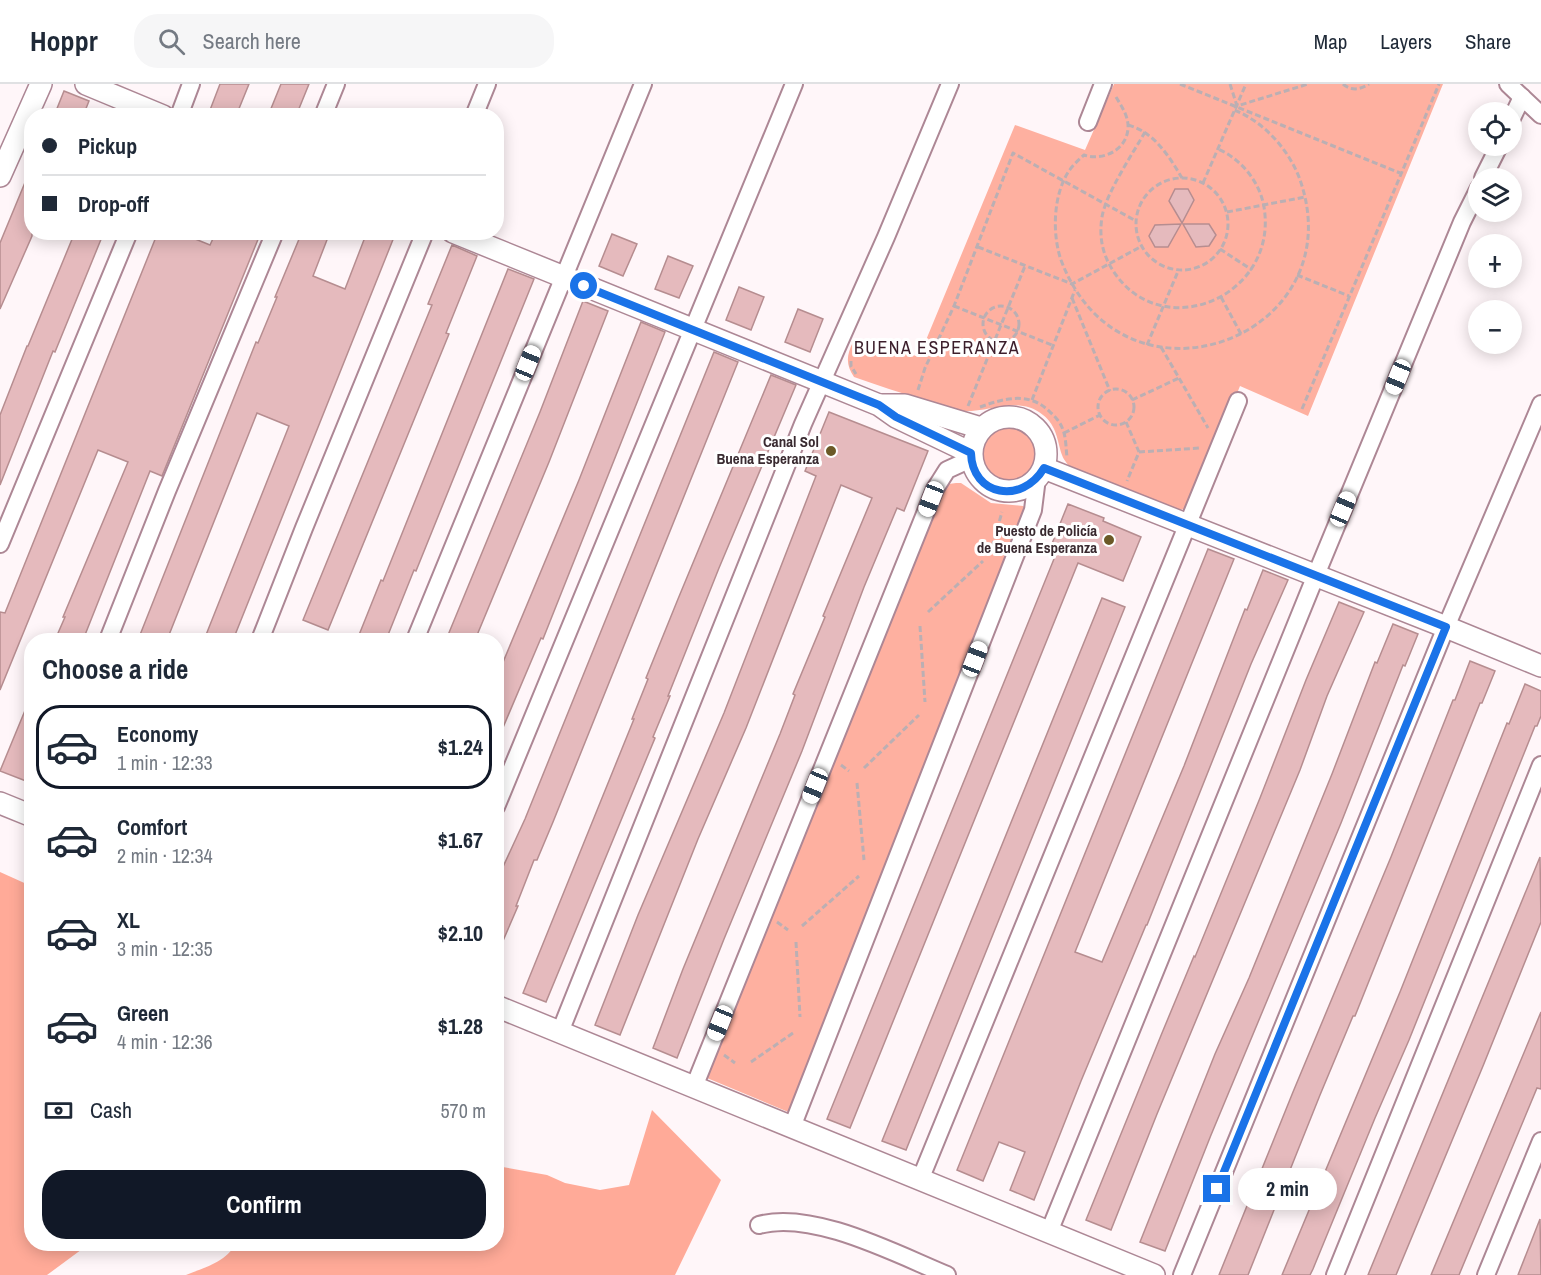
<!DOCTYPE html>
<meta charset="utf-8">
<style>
body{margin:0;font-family:"Archivo Narrow",sans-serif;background:#f6f6f7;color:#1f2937;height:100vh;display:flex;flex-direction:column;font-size:22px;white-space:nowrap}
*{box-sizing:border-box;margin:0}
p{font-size:20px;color:#747a83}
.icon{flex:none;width:33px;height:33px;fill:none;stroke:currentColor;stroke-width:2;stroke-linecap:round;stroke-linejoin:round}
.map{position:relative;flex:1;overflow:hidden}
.details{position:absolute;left:24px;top:549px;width:480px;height:618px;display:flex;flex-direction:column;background:#fff;border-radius:24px;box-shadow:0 3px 15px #0003}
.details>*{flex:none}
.guide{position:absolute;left:24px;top:24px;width:480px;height:132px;border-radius:24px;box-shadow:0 3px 15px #0003;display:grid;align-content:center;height:132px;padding:0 18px;background:#fff}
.controls{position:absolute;left:1468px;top:18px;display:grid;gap:12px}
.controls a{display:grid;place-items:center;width:54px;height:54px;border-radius:50%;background:#fff;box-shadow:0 3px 15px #0003;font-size:30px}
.end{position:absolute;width:27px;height:27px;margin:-14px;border:8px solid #1a73e8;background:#fff;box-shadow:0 0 0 3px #fff}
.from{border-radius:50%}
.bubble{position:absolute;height:42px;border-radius:21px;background:#fff;box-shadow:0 3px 15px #0003;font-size:20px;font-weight:800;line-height:42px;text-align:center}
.car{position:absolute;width:18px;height:36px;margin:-18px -9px;border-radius:8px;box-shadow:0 0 4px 2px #0007;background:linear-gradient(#fff 24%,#345 0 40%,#fff 0 76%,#345 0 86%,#fff 0)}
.guide b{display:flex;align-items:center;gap:21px;height:57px;font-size:22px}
.guide b+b{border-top:2px solid #e0e1e3}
.guide i{width:15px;height:15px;background:#1f2937}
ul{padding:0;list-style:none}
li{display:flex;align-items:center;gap:18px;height:84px;margin:0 12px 9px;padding:0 6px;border:3px solid transparent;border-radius:24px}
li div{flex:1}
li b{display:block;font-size:22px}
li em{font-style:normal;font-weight:800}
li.selected{border-color:#111827}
li>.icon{width:54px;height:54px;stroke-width:1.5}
h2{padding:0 18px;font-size:27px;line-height:72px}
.pay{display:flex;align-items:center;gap:15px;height:66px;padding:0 18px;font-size:22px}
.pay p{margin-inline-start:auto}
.primary-button{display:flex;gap:12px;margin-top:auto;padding:12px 18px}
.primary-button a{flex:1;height:69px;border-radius:24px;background:#111827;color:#fff;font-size:24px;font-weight:800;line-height:69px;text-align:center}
header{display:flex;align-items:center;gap:36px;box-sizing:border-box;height:84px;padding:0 30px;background:#fff;border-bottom:2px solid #e0e1e3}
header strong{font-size:28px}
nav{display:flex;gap:33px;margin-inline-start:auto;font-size:21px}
.search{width:420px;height:54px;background:#f6f6f7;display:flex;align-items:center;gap:15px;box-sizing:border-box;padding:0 21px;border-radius:24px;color:#747a83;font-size:22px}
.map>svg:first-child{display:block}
.green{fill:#feb0a0}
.forest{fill:#ffaa98}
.building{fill:#e5babd;stroke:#b68d90;stroke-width:1.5}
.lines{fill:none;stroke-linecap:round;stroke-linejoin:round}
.minor-casing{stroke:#ad8795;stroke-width:20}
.tertiary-casing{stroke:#ad8795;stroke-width:24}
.path{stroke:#bbafb3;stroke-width:3;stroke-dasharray:6 3;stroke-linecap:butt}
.minor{stroke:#fff;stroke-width:16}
.tertiary{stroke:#fff;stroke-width:21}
.route{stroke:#1a73e8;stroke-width:8}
.poi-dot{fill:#6b5927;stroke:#fff;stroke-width:2}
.labels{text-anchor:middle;stroke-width:6;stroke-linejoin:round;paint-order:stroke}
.poi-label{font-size:15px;font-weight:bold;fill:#392a30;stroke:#fff;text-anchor:end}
.quarter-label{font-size:18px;letter-spacing:1.5px;fill:#3c1e2b;stroke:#fff}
</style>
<header>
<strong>Hoppr</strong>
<div class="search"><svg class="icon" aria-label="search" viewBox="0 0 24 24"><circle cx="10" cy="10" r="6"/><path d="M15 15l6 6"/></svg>Search here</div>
<nav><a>Map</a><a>Layers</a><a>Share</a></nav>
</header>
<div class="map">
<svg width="1541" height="1191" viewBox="0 0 1541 1191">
<rect width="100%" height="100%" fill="#fff6f9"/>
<g class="green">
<path d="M 1114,0 L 1443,0 L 1308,332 L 1240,302 L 1194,416 L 1185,425 L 1172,427 L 1072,386 C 1069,381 1064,377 1062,371 C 1057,356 1057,342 1043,331 C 1017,310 988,330 959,327 C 947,326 935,320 924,316 C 901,309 877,301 854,293 C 846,281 846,272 853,258 L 863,256 L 878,259 L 919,273 L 1015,41 L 1085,66 Z"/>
<circle cx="1009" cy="371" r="30"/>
<path d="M 956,399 L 961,399 L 991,419 L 1023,422 L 1028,425 L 793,1030 L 707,994 L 904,501 L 943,405 L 949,400 Z"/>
</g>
<g class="forest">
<path d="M 0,788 L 31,802 L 32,1160 L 89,1160 L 47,1191 L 0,1191 Z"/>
<path d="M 652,1026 L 721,1096 L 675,1191 L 186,1191 C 203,1184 227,1178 235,1160 L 496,1160 L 497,1082 L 547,1091 L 565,1099 L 600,1106 L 629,1101 Z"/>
</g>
<g class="building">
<path d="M 220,0 L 249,0 L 236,32 L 223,32 L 210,26 Z"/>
<path d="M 281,0 L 309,0 L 296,32 L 268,32 Z"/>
<path d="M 64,7 L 89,17 L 83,32 L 54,32 Z"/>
<path d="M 31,84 L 32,152 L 0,225 L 0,159 Z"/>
<path d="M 1175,105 L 1188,105 L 1194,116 L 1182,139 L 1169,117 Z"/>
<path d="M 1181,140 L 1168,163 L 1155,163 L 1149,152 L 1155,141 Z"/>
<path d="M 1183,140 L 1209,140 L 1216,151 L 1209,162 L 1196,163 Z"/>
<path d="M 75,148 L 104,148 L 55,268 L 53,267 L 0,401 L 0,331 L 27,262 L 28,262 Z"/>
<path d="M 158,148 L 178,148 L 210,161 L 216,148 L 261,148 L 162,392 L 150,387 L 83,556 L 55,556 L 65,533 L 63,533 L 128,378 L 98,366 L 0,606 L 0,528 L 5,529 Z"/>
<path d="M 302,148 L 330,148 L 313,192 L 345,205 L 367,148 L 396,148 L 233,556 L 204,556 L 289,342 L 257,329 L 167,556 L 138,556 L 256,258 L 258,259 L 277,213 L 275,213 Z"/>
<path d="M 612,150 L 637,160 L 623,192 L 599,182 Z"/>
<path d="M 452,161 L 477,172 L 446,249 L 449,250 L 328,546 L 303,536 L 432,221 L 428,220 Z"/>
<path d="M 668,172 L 693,182 L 679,214 L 655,205 Z"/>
<path d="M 508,185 L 534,195 L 416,487 L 414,486 L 386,556 L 357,556 L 381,496 L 383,497 Z"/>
<path d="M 739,203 L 764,213 L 751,246 L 726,236 Z"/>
<path d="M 583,217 L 608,227 L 549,378 L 475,556 L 446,556 L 540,328 Z"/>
<path d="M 798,225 L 823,235 L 810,268 L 785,258 Z"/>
<path d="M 641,238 L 665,248 L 543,555 L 541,554 L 496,660 L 496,595 L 579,396 Z"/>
<path d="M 714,268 L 738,278 L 553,738 L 537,776 L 534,776 L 516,822 L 518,822 L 496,873 L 496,798 L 525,735 Z"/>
<path d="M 771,291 L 796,301 L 719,484 L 668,612 L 670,612 L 653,653 L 655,654 L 546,918 L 523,909 L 634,635 L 632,635 L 648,595 L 646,594 L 678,515 Z"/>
<path d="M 829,328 L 928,367 L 904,427 L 897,424 L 864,503 L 802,667 L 724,855 L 677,974 L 653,964 L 683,885 L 780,650 L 795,611 L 793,610 L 825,533 L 823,532 L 872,414 L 841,401 L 746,644 L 698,755 L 620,951 L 595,941 L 638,831 L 724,629 L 816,392 L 805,387 Z"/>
<path d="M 1068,420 L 1104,434 L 1103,437 L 1141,453 L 1123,497 L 1078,479 L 850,1044 L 827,1035 L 1056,470 L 1049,467 Z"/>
<path d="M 1208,465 L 1234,475 L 1075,868 L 1102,878 L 1184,682 L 1245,525 L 1247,526 L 1263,486 L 1288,496 L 1251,580 L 1147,841 L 1146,841 L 1081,997 L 1034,1116 L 1010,1106 L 1025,1068 L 999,1058 L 983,1097 L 957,1086 Z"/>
<path d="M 1102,514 L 1125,523 L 906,1066 L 882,1057 Z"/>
<path d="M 1339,518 L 1364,528 L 1327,612 L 1300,686 L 1157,1030 L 1111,1146 L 1086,1136 L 1162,949 L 1194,872 L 1195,873 L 1260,714 L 1306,596 Z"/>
<path d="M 1393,540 L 1418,550 L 1405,582 L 1403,581 L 1341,739 L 1211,1051 L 1165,1167 L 1140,1158 L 1215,970 L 1249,894 L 1332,690 L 1375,578 L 1377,579 Z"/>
<path d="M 1470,577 L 1495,587 L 1482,619 L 1480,619 L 1355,932 L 1353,932 L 1320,1011 L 1248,1191 L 1219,1191 L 1293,1008 L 1391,773 L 1453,616 L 1455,616 Z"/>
<path d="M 1525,600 L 1541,607 L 1541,632 L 1537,642 L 1535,642 L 1409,956 L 1375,1034 L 1313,1185 L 1310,1191 L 1282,1191 L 1400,908 L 1507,639 L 1509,640 Z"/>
<path d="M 31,612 L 32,682 L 26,697 L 0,687 Z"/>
<path d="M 1540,773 L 1541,838 L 1483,982 L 1396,1191 L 1368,1191 Z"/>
<path d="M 1541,928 L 1541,1005 L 1537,1004 L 1459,1191 L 1431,1191 Z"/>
<path d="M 1540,1135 L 1541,1191 L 1518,1191 Z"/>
</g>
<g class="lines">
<g class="minor-casing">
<g id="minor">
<path d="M 1508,0 L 1541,31"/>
<path d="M 179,32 L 191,0"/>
<path d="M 323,32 L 336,0"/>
<path d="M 474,32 L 487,0"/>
<path d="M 1512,34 L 1522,13"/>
<path d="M 1088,38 L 1103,0"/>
<path d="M 1483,94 L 1499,62"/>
<path d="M 0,460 L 129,148"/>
<path d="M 108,556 L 167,407 L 275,148"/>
<path d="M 260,556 L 304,444 L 425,148"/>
<path d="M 415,556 L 643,0"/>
<path d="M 496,723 L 794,0"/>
<path d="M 560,948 L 803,340 L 886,153 L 950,0"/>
<path d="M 694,1003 L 935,405 L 947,386 L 971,375"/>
<path d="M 792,1043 L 1033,426 L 1037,394"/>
<path d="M 920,1096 L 1238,317"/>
<path d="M 759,1141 C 813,1126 896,1170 947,1191"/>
<path d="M 1049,1148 L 1316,491 L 1462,138 L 1479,104"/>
<path d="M 1182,1191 L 1446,543 L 1541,320"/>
<path d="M 1335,1191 L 1541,681"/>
<path d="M 1486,1191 L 1541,1057"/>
</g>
</g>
<g class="tertiary-casing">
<g id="tertiary">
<path d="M 86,0 L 163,32"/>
<path d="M 0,92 L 41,0"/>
<path d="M 453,148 L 879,321 L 896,333 L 971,369"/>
<path d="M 880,321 L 905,321 L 981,344"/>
<circle cx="1009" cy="370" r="37"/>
<path d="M 1044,384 L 1446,543 L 1541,582"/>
<path d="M 0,719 L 32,732"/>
<path d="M 496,922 L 1154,1191"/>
</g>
</g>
<g class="path">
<path d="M 1180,0 L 1400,89"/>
<path d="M 1230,0 L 1237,22 L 1308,0"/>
<path d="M 1343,0 C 1351,7 1360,6 1369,0"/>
<path d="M 1116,13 C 1122,23 1129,33 1128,45 C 1126,67 1102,77 1084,71 C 1076,78 1068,86 1064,96 C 1053,119 1053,153 1061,176 C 1123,341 1358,253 1299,93 C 1288,65 1263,37 1234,26"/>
<path d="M 1128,41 C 1154,48 1169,72 1182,94"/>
<path d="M 1145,48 C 1132,71 1106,109 1102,133 C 1099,152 1102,169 1112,185 C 1160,263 1279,213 1264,123 C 1260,98 1241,75 1218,65"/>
<circle cx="1182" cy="140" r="46"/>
<path d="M 1203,99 L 1246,0"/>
<path d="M 1227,128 L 1305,113"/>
<path d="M 978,163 L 1072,200 L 1142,162"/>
<path d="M 1220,165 L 1252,186"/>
<path d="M 1297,191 L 1349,212"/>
<path d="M 1221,213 L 1241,250"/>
<path d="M 1072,214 L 1110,307"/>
<path d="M 954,222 L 1052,261"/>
<circle cx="1001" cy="240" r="18"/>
<path d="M 1147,261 L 1179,185"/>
<path d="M 1161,263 L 1208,344"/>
<path d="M 851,277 L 851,282 L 856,290"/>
<circle cx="1116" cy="323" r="18"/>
<path d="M 918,306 L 925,284 L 954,222 L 1013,69 L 1136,137"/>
<path d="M 1032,316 L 1075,206"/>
<path d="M 1132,316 L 1179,294"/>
<path d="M 968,322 L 1025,182"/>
<path d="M 980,323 C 1005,314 1030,307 1051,329 C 1057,334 1062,341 1064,349 C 1066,356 1066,365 1067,373"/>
<path d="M 1302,325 L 1439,0"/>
<path d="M 1126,338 L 1139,368 L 1127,397"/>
<path d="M 1064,349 L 1100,331"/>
<path d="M 1139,368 L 1200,364"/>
<path d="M 992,463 L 1002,428"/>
<path d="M 928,528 L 983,477"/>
<path d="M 920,542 L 925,618"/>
<path d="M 841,681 L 849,687"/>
<path d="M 864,684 L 919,631"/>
<path d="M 857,699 L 864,776"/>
<path d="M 777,838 L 788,846"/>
<path d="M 802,842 L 859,792"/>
<path d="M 796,858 L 800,933"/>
<path d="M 724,971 L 735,979"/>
<path d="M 751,978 L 793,949"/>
</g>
<use href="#minor" class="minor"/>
<use href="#tertiary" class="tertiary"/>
</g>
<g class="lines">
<path class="route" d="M 584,202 L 879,321 L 896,333 L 971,369 C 972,412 1022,421 1044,384 L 1446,543 L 1217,1105"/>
</g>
<g class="poi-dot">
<circle cx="831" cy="367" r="6"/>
<circle cx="1109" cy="456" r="6"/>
</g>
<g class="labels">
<g class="poi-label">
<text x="819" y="363">Canal Sol<tspan x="819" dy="17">Buena Esperanza</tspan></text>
<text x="1097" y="452">Puesto de Policía<tspan x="1097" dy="17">de Buena Esperanza</tspan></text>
</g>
<g class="quarter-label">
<text x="937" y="270">BUENA ESPERANZA</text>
</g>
</g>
</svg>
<div class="controls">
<a><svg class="icon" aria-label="locate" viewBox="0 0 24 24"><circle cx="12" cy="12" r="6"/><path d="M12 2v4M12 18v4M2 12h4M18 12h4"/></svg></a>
<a><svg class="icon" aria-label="layers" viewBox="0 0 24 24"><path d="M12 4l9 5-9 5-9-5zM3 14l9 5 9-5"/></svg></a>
<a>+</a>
<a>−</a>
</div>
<i class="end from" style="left:584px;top:202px"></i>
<i class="end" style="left:1217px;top:1105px"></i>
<div class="bubble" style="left:1238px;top:1084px;width:99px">2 min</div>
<i class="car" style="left:528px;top:279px;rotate:22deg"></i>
<i class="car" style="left:1398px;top:293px;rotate:202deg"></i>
<i class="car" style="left:931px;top:415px;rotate:201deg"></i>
<i class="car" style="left:1343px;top:425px;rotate:23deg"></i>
<i class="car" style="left:975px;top:575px;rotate:21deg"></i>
<i class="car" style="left:815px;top:702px;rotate:202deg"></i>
<i class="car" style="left:720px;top:939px;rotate:202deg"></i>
<div class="guide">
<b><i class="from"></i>Pickup</b>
<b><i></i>Drop-off</b>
</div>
<section class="details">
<h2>Choose a ride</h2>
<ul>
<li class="selected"><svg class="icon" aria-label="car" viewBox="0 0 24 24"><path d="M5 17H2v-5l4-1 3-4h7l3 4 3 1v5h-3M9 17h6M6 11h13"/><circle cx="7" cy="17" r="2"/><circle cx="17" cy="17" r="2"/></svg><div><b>Economy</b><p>1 min · 12:33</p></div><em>$1.24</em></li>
<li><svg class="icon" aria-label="car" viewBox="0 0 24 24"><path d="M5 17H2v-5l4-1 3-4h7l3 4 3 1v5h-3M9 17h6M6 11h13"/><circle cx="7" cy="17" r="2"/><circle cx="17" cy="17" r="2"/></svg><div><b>Comfort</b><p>2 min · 12:34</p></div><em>$1.67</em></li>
<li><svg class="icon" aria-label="car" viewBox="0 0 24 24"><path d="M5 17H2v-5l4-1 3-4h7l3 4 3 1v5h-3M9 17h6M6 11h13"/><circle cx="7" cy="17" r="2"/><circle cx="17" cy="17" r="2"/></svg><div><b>XL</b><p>3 min · 12:35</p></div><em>$2.10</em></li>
<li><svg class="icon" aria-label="car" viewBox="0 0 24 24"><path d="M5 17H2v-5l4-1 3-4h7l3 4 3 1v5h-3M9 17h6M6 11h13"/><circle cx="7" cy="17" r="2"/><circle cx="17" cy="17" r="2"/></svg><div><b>Green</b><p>4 min · 12:36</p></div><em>$1.28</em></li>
</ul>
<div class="pay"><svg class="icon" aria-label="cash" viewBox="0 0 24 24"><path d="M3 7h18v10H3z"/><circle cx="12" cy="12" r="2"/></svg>Cash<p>570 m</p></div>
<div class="primary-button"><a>Confirm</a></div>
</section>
</div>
